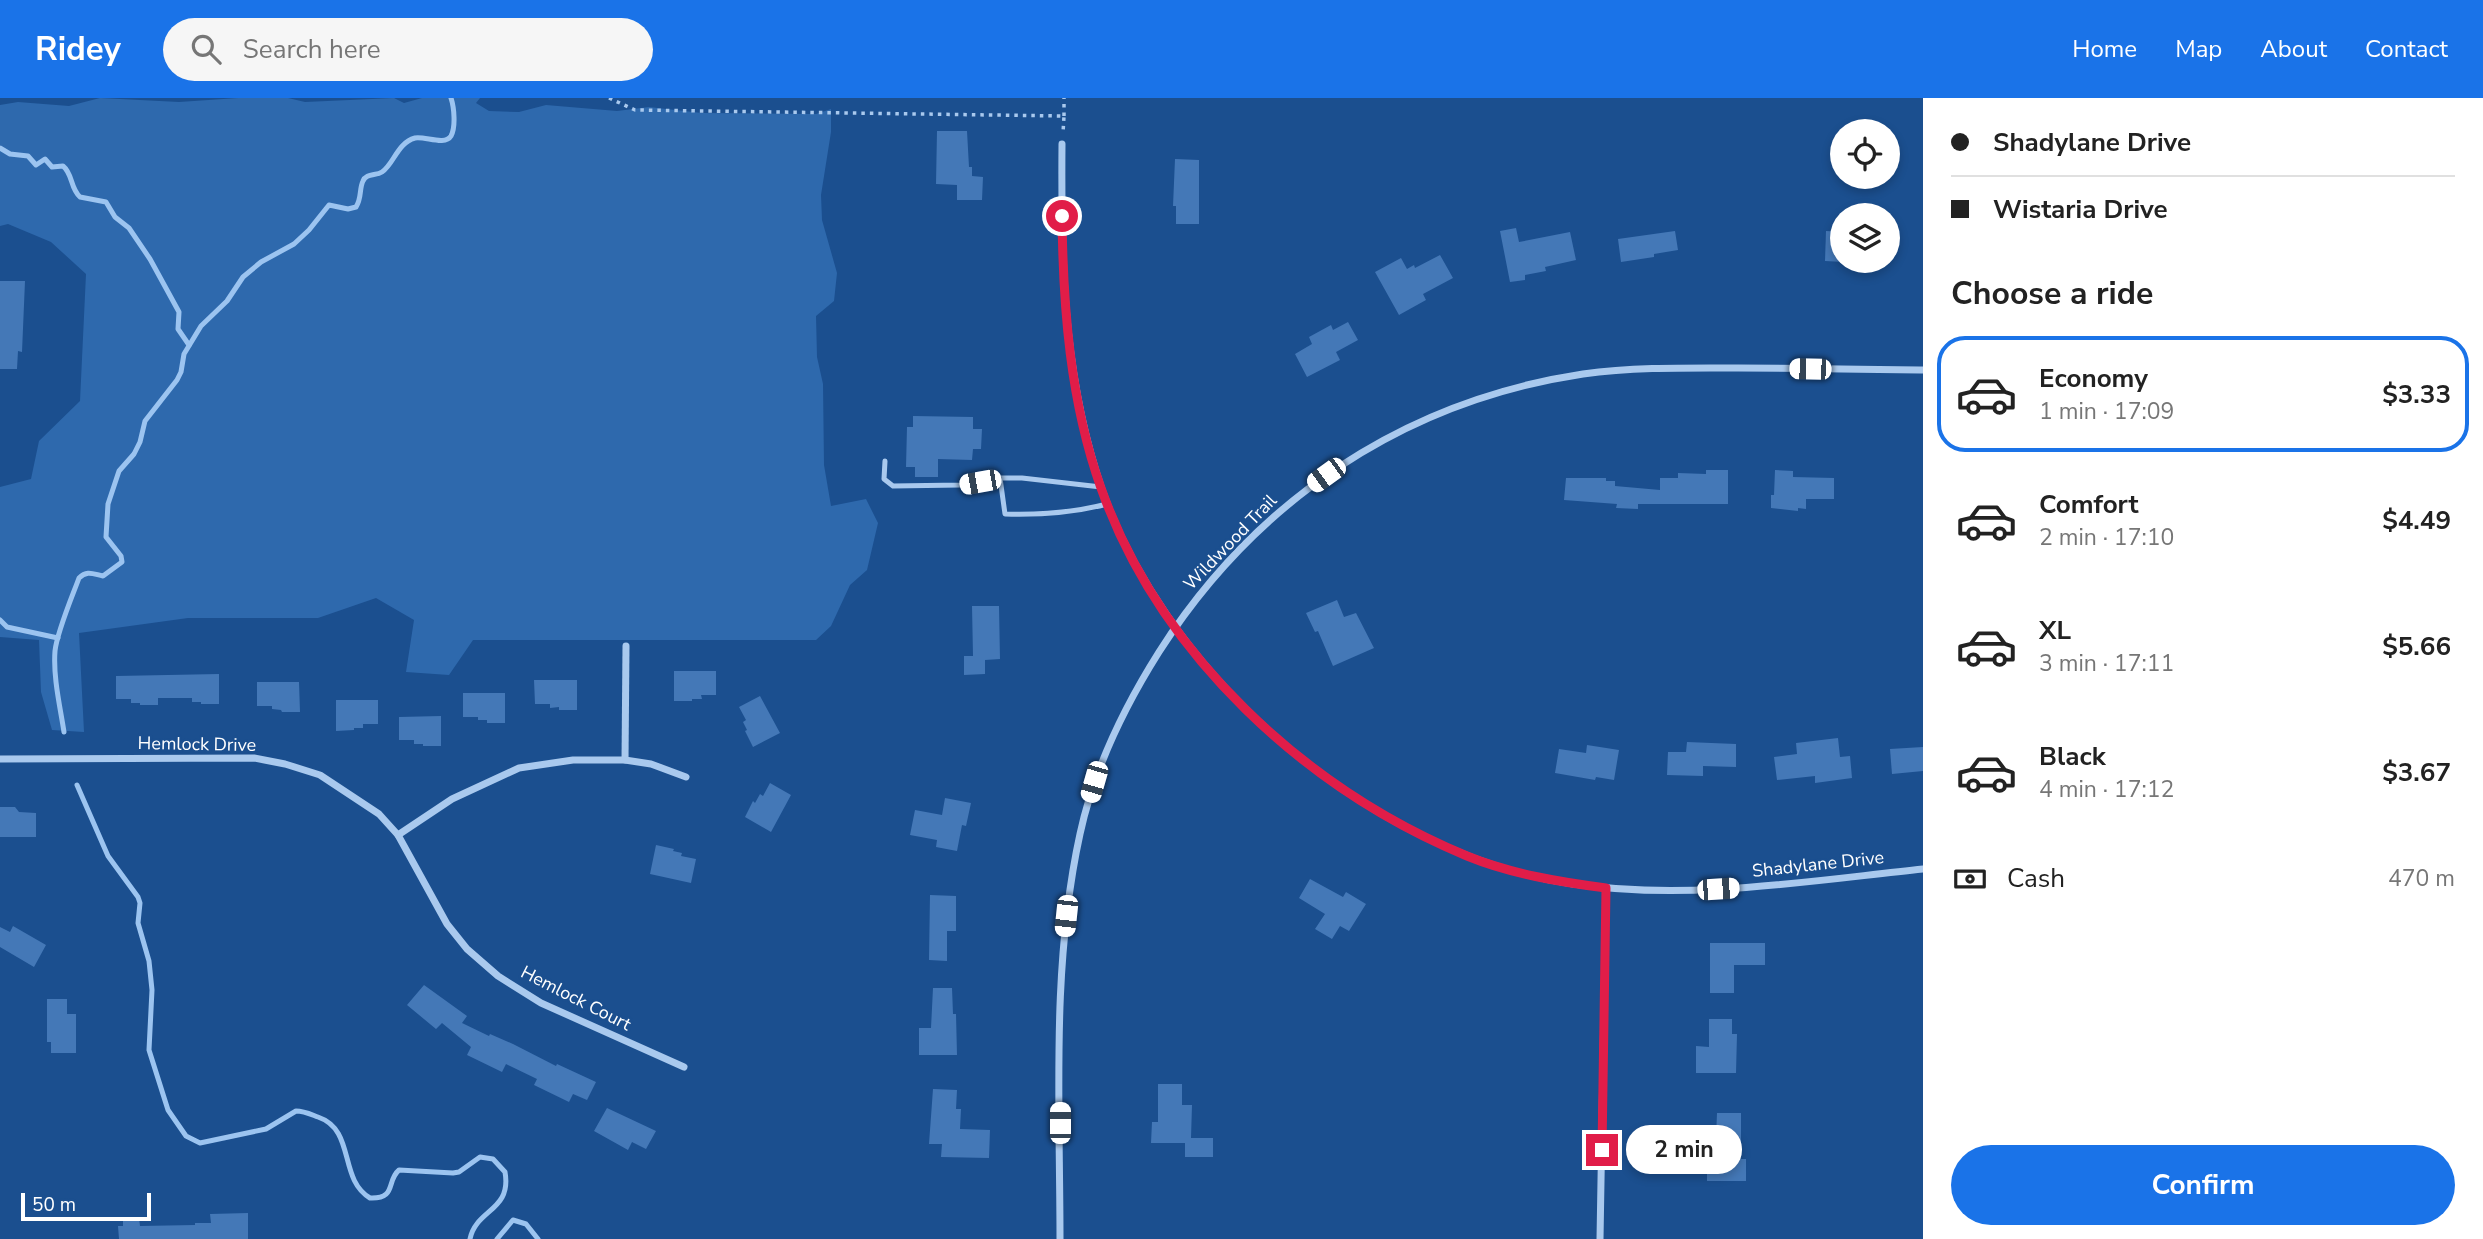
<!DOCTYPE html>
<meta charset="utf-8">
<style>
body{margin:0;font-family:"Nunito Sans",sans-serif;background:#f6f6f6;color:#222;height:100vh;display:flex;flex-direction:column;font-size:26px;white-space:nowrap}
*{box-sizing:border-box;margin:0}
p{font-size:23px;color:#767676}
.icon{flex:none;width:38px;height:38px;fill:none;stroke:currentColor;stroke-width:2;stroke-linecap:round;stroke-linejoin:round}
.map{position:relative;flex:1;overflow:hidden}
.panel{display:flex;flex-direction:column;background:#fff;width:560px}
.panel>*{flex:none}
.banner{display:grid;align-content:center;height:154px;padding:0 28px;background:#fff}
.controls{position:absolute;left:1830px;top:21px;display:grid;gap:14px}
.controls a{display:grid;place-items:center;width:70px;height:70px;border-radius:50%;background:#fff;box-shadow:0 4px 10px #0003;font-size:35px}
.scale{position:absolute;left:21px;bottom:18px;width:130px;box-sizing:border-box;padding-left:7px;border:4px solid #fff;border-top:0;font-size:19px;line-height:24px;white-space:nowrap;color:#fff;-webkit-text-stroke:5px #1b4f8f;paint-order:stroke}
.end{position:absolute;width:32px;height:32px;margin:-16px;border:9px solid #e11d48;background:#fff;box-shadow:0 0 0 4px #fff}
.from{border-radius:50%}
.bubble{position:absolute;height:49px;border-radius:24px;background:#fff;box-shadow:0 4px 10px #0003;font-size:23px;font-weight:700;line-height:49px;text-align:center}
.car{position:absolute;width:21px;height:42px;margin:-21px -10px;border-radius:9px;box-shadow:0 0 5px 2px #0007;background:linear-gradient(#fff 24%,#345 0 40%,#fff 0 76%,#345 0 86%,#fff 0)}
.banner b{display:flex;align-items:center;gap:24px;height:66px;font-size:26px}
.banner b+b{border-top:2px solid #e0e0e0}
.banner i{width:18px;height:18px;background:#222}
ul{padding:0;list-style:none}
li{display:flex;align-items:center;gap:21px;height:116px;margin:0 14px 10px;padding:0 14px;border:4px solid transparent;border-radius:28px}
li div{flex:1}
li b{display:block;font-size:26px}
li em{font-style:normal;font-weight:700}
li.current{border-color:#1a73e8}
li>.icon{width:63px;height:63px;stroke-width:1.5}
h2{padding:0 28px;font-size:32px;line-height:84px}
.pay{display:flex;align-items:center;gap:18px;height:77px;padding:0 28px;font-size:26px}
.pay p{margin-inline-start:auto}
.cta{display:flex;gap:14px;margin-top:auto;padding:14px 28px}
.cta a{flex:1;height:80px;border-radius:42px;background:#1a73e8;color:#fff;font-size:28px;font-weight:700;line-height:80px;text-align:center}
header{display:flex;align-items:center;gap:42px;box-sizing:border-box;height:98px;padding:0 35px;background:#1a73e8;color:#fff}
header strong{font-size:33px}
nav{display:flex;gap:38px;margin-inline-start:auto;font-size:24px}
.search{width:490px;height:63px;background:#f6f6f6;display:flex;align-items:center;gap:18px;box-sizing:border-box;padding:0 24px;border-radius:38px;color:#767676;font-size:26px}
main{display:flex;flex:1;min-height:0}
.map>svg:first-child{display:block}
.green{fill:#2e69ad}
.lines{fill:none;stroke-linecap:round;stroke-linejoin:round}
.stream{stroke:#9cc4f0;stroke-width:5}
.building{fill:#4478b7}
.path{stroke:#a9c9ee;stroke-width:3.5;stroke-dasharray:3.5 5;stroke-linecap:butt}
.lane{stroke:#a9c9ee;stroke-width:5}
.street{stroke:#a9c9ee;stroke-width:7}
.route{stroke:#e11d48;stroke-width:9}
.labels{text-anchor:middle;stroke-width:5;stroke-linejoin:round;paint-order:stroke}
.street-label{font-size:18px;fill:#fff;stroke:#1b4f8f}
</style>
<header>
<strong>Ridey</strong>
<div class="search"><svg class="icon" aria-label="search" viewBox="0 0 24 24"><circle cx="10" cy="10" r="6"/><path d="M15 15l6 6"/></svg>Search here</div>
<nav><a>Home</a><a>Map</a><a>About</a><a>Contact</a></nav>
</header>
<main>
<div class="map">
<svg width="1923" height="1141" viewBox="0 0 1923 1141">
<rect width="100%" height="100%" fill="#1b4f8f"/>
<path class="green" d="M 100,0 L 179,4 L 238,0 L 288,0 L 305,4 L 394,0 L 404,5 L 422,0 L 480,0 L 476,5 L 489,13 L 519,14 L 546,7 L 617,13 L 649,9 L 702,15 L 816,16 L 831,11 L 831,34 L 821,97 L 822,122 L 837,175 L 834,203 L 816,218 L 817,259 L 823,286 L 824,367 L 831,408 L 866,401 L 878,425 L 867,472 L 850,487 L 831,528 L 816,542 L 473,542 L 449,577 L 406,574 L 414,522 L 376,500 L 318,520 L 188,520 L 79,535 L 84,634 L 52,632 L 41,594 L 39,542 L 0,539 L 0,389 L 31,381 L 39,343 L 80,303 L 86,176 L 51,144 L 8,126 L 0,128 L 0,7 L 18,4 L 69,8 Z"/>
<g class="lines">
<g class="stream">
<path d="M 0,50 L 10,56 L 28,58 L 36,67 L 45,61 L 52,69 L 63,68 C 73,76 70,90 80,99 L 106,104 L 115,119 L 129,130 L 150,161 L 179,214 L 178,231 L 189,247"/>
<path d="M 0,522 L 7,529 L 58,540"/>
<path d="M 64,634 C 60,608 53,579 55,553 C 57,534 72,499 79,480 C 87,472 93,476 103,478 L 122,464 L 121,458 L 106,439 L 108,406 L 119,373 L 134,356 L 140,344 L 145,323 L 177,282 L 181,274 L 184,256 L 201,228 L 227,203 L 243,179 L 261,164 L 294,146 L 309,132 L 329,107 L 348,111 L 356,109 C 362,100 359,91 363,83 C 366,75 376,78 382,74 C 394,66 397,45 415,40 C 425,38 445,48 451,38 C 456,29 454,9 451,0"/>
<path d="M 77,687 L 108,758 L 138,799 L 140,805 L 138,825 L 149,863 L 152,892 L 149,952 L 168,1012 L 186,1038 L 200,1045 L 266,1031 L 296,1013 C 304,1013 310,1016 318,1019 C 356,1032 338,1081 370,1100 C 397,1101 386,1083 399,1072 L 453,1075 L 459,1074 L 480,1059 L 493,1061 L 505,1074 C 512,1113 476,1111 470,1141"/>
<path d="M 497,1141 L 513,1122 L 526,1126 L 538,1141"/>
</g>
</g>
<g class="building">
<path d="M 937,33 L 967,33 L 969,69 L 972,69 L 972,78 L 983,79 L 982,102 L 957,102 L 957,87 L 936,86 Z"/>
<path d="M 1175,61 L 1199,62 L 1199,126 L 1176,126 L 1176,108 L 1173,108 Z"/>
<path d="M 1516,130 L 1519,144 L 1570,134 L 1576,162 L 1545,169 L 1546,173 L 1525,177 L 1525,182 L 1510,184 L 1500,133 Z"/>
<path d="M 1675,133 L 1678,152 L 1654,156 L 1654,159 L 1621,164 L 1618,141 Z"/>
<path d="M 1826,133 L 1843,134 L 1843,164 L 1825,163 Z"/>
<path d="M 1440,157 L 1453,180 L 1423,196 L 1426,202 L 1399,217 L 1375,174 L 1401,160 L 1407,171 L 1414,167 L 1415,170 Z"/>
<path d="M 0,183 L 25,183 L 22,254 L 18,253 L 17,271 L 0,271 Z"/>
<path d="M 1348,224 L 1358,242 L 1336,254 L 1340,262 L 1307,279 L 1295,256 L 1312,246 L 1309,239 L 1331,227 L 1333,232 Z"/>
<path d="M 913,318 L 973,319 L 973,331 L 982,331 L 981,351 L 973,351 L 972,362 L 938,361 L 938,379 L 915,379 L 915,369 L 906,369 L 907,329 L 913,329 Z"/>
<path d="M 1706,372 L 1728,372 L 1728,406 L 1638,406 L 1638,411 L 1616,410 L 1617,406 L 1564,402 L 1566,380 L 1606,380 L 1606,383 L 1615,383 L 1615,388 L 1660,392 L 1660,380 L 1678,380 L 1678,375 L 1706,376 Z"/>
<path d="M 1775,372 L 1793,373 L 1793,379 L 1834,380 L 1834,401 L 1806,401 L 1806,411 L 1798,410 L 1798,413 L 1771,410 L 1771,397 L 1774,397 Z"/>
<path d="M 1337,502 L 1344,519 L 1356,515 L 1374,550 L 1333,568 L 1318,533 L 1315,534 L 1306,515 Z"/>
<path d="M 972,508 L 999,508 L 1000,561 L 985,562 L 985,576 L 964,577 L 964,558 L 973,558 Z"/>
<path d="M 674,573 L 716,573 L 716,597 L 701,597 L 702,601 L 692,601 L 692,603 L 674,603 Z"/>
<path d="M 219,576 L 219,606 L 201,606 L 201,604 L 192,604 L 192,600 L 158,600 L 158,607 L 140,607 L 140,605 L 131,605 L 131,601 L 116,601 L 116,578 Z"/>
<path d="M 534,582 L 577,582 L 577,612 L 559,612 L 559,609 L 550,610 L 550,606 L 535,606 Z"/>
<path d="M 257,584 L 299,584 L 300,614 L 282,614 L 281,612 L 272,611 L 272,608 L 257,608 Z"/>
<path d="M 463,595 L 505,595 L 505,625 L 487,625 L 487,622 L 478,622 L 478,619 L 463,619 Z"/>
<path d="M 760,598 L 780,635 L 753,649 L 745,633 L 747,632 L 743,624 L 746,622 L 739,609 Z"/>
<path d="M 336,602 L 378,602 L 378,626 L 363,626 L 363,630 L 354,630 L 354,632 L 336,633 Z"/>
<path d="M 441,618 L 441,648 L 423,648 L 423,646 L 414,646 L 414,642 L 399,642 L 399,619 Z"/>
<path d="M 1838,640 L 1840,659 L 1850,658 L 1852,680 L 1815,685 L 1815,678 L 1777,682 L 1774,659 L 1797,656 L 1796,645 Z"/>
<path d="M 1687,644 L 1736,646 L 1736,669 L 1703,668 L 1703,678 L 1667,677 L 1668,654 L 1686,654 Z"/>
<path d="M 1587,647 L 1619,652 L 1614,682 L 1596,679 L 1595,682 L 1555,675 L 1559,651 L 1586,655 Z"/>
<path d="M 1923,649 L 1923,673 L 1892,676 L 1890,651 Z"/>
<path d="M 770,685 L 791,697 L 771,734 L 745,719 L 753,703 L 755,705 L 760,696 L 763,698 Z"/>
<path d="M 945,700 L 971,705 L 966,728 L 962,727 L 957,753 L 936,749 L 937,742 L 910,737 L 915,712 L 942,717 Z"/>
<path d="M 0,709 L 15,709 L 19,714 L 36,715 L 36,739 L 0,739 Z"/>
<path d="M 656,747 L 674,751 L 673,753 L 682,755 L 681,758 L 696,761 L 691,785 L 650,776 Z"/>
<path d="M 1310,781 L 1343,799 L 1346,794 L 1366,806 L 1349,833 L 1340,828 L 1332,841 L 1315,831 L 1325,816 L 1299,800 Z"/>
<path d="M 930,797 L 956,798 L 956,833 L 947,833 L 947,863 L 929,862 Z"/>
<path d="M 13,828 L 46,847 L 34,869 L 0,849 L 0,829 L 10,834 Z"/>
<path d="M 1710,845 L 1765,845 L 1765,867 L 1734,867 L 1734,895 L 1710,895 Z"/>
<path d="M 424,887 L 467,918 L 462,925 L 489,938 L 490,936 L 513,946 L 556,968 L 557,966 L 596,984 L 587,1002 L 573,996 L 569,1004 L 534,987 L 537,981 L 506,966 L 502,974 L 467,957 L 471,949 L 442,925 L 436,931 L 407,907 Z"/>
<path d="M 933,890 L 952,890 L 953,916 L 956,916 L 957,957 L 919,957 L 919,930 L 931,930 Z"/>
<path d="M 47,901 L 67,901 L 67,916 L 76,916 L 76,955 L 51,955 L 51,944 L 47,944 Z"/>
<path d="M 1709,921 L 1732,921 L 1732,936 L 1737,936 L 1736,975 L 1696,975 L 1696,948 L 1709,949 Z"/>
<path d="M 1158,986 L 1182,986 L 1182,1007 L 1192,1007 L 1191,1040 L 1213,1040 L 1213,1059 L 1185,1059 L 1185,1045 L 1151,1045 L 1152,1024 L 1158,1024 Z"/>
<path d="M 933,991 L 957,992 L 956,1011 L 961,1011 L 960,1031 L 990,1032 L 989,1060 L 941,1059 L 942,1046 L 929,1046 Z"/>
<path d="M 607,1010 L 656,1033 L 646,1051 L 632,1044 L 628,1052 L 594,1033 Z"/>
<path d="M 1717,1015 L 1741,1015 L 1741,1061 L 1746,1061 L 1746,1083 L 1707,1083 L 1707,1065 L 1715,1065 Z"/>
<path d="M 248,1115 L 248,1141 L 119,1141 L 118,1128 L 123,1128 L 123,1120 L 139,1120 L 140,1128 L 195,1127 L 195,1125 L 211,1125 L 210,1116 Z"/>
</g>
<g class="lines">
<g class="path">
<path d="M 609,0 L 635,12 L 1064,18 L 1063,35"/>
<path d="M 1064,18 L 1064,0"/>
</g>
<g class="lane">
<path d="M 885,363 L 884,381 L 893,388 L 960,387 L 1000,380 L 1022,380 L 1101,389"/>
<path d="M 1000,380 L 1005,416 C 1040,417 1073,415 1107,406"/>
</g>
<g class="street">
<path d="M 1062,46 C 1061,157 1063,267 1096,373 C 1156,572 1368,756 1573,786 C 1689,803 1808,783 1923,771"/>
<path d="M 0,661 L 254,660 L 285,666 L 320,677 L 379,716 L 398,737 L 447,826 L 467,851 L 498,878 L 541,905 L 684,969"/>
<path d="M 625,662 L 626,548"/>
<path d="M 398,737 L 452,701 L 519,670 L 573,662 L 625,662 L 651,666 L 686,679"/>
<path d="M 1060,1141 C 1060,1007 1051,868 1080,736 C 1094,671 1123,611 1159,554 C 1256,402 1404,303 1583,276 C 1635,269 1687,270 1738,270 C 1800,270 1861,271 1923,272"/>
<path d="M 1600,1141 L 1606,790"/>
</g>
</g>
<g class="lines">
<path class="route" d="M 1062,118 C 1063,209 1070,303 1101,390 C 1160,557 1306,691 1467,758 C 1511,776 1560,784 1606,790 L 1602,1052"/>
</g>
<g class="labels">
<g class="street-label">
<text transform="translate(1230 444) rotate(-46)" y="6">Wildwood Trail</text>
<text transform="translate(197 646) rotate(1)" y="6">Hemlock Drive</text>
<text transform="translate(1818 766) rotate(-6)" y="6">Shadylane Drive</text>
<text transform="translate(576 900) rotate(27)" y="6">Hemlock Court</text>
</g>
</g>
</svg>
<div class="controls">
<a><svg class="icon" aria-label="locate" viewBox="0 0 24 24"><circle cx="12" cy="12" r="6"/><path d="M12 2v4M12 18v4M2 12h4M18 12h4"/></svg></a>
<a><svg class="icon" aria-label="layers" viewBox="0 0 24 24"><path d="M12 4l9 5-9 5-9-5zM3 14l9 5 9-5"/></svg></a>
</div>
<div class="scale">50 m</div>
<i class="end from" style="left:1062px;top:118px"></i>
<i class="end" style="left:1602px;top:1052px"></i>
<div class="bubble" style="left:1626px;top:1027px;width:116px">2 min</div>
<i class="car" style="left:1810px;top:271px;rotate:271deg"></i>
<i class="car" style="left:1326px;top:377px;rotate:234deg"></i>
<i class="car" style="left:980px;top:384px;rotate:260deg"></i>
<i class="car" style="left:1094px;top:684px;rotate:196deg"></i>
<i class="car" style="left:1718px;top:791px;rotate:86deg"></i>
<i class="car" style="left:1066px;top:818px;rotate:186deg"></i>
<i class="car" style="left:1060px;top:1025px;rotate:0deg"></i>
</div>
<section class="panel">
<div class="banner">
<b><i class="from"></i>Shadylane Drive</b>
<b><i></i>Wistaria Drive</b>
</div>
<h2>Choose a ride</h2>
<ul>
<li class="current"><svg class="icon" aria-label="car" viewBox="0 0 24 24"><path d="M5 17H2v-5l4-1 3-4h7l3 4 3 1v5h-3M9 17h6M6 11h13"/><circle cx="7" cy="17" r="2"/><circle cx="17" cy="17" r="2"/></svg><div><b>Economy</b><p>1 min · 17:09</p></div><em>$3.33</em></li>
<li><svg class="icon" aria-label="car" viewBox="0 0 24 24"><path d="M5 17H2v-5l4-1 3-4h7l3 4 3 1v5h-3M9 17h6M6 11h13"/><circle cx="7" cy="17" r="2"/><circle cx="17" cy="17" r="2"/></svg><div><b>Comfort</b><p>2 min · 17:10</p></div><em>$4.49</em></li>
<li><svg class="icon" aria-label="car" viewBox="0 0 24 24"><path d="M5 17H2v-5l4-1 3-4h7l3 4 3 1v5h-3M9 17h6M6 11h13"/><circle cx="7" cy="17" r="2"/><circle cx="17" cy="17" r="2"/></svg><div><b>XL</b><p>3 min · 17:11</p></div><em>$5.66</em></li>
<li><svg class="icon" aria-label="car" viewBox="0 0 24 24"><path d="M5 17H2v-5l4-1 3-4h7l3 4 3 1v5h-3M9 17h6M6 11h13"/><circle cx="7" cy="17" r="2"/><circle cx="17" cy="17" r="2"/></svg><div><b>Black</b><p>4 min · 17:12</p></div><em>$3.67</em></li>
</ul>
<div class="pay"><svg class="icon" aria-label="cash" viewBox="0 0 24 24"><path d="M3 7h18v10H3z"/><circle cx="12" cy="12" r="2"/></svg>Cash<p>470 m</p></div>
<div class="cta"><a>Confirm</a></div>
</section>
</main>
